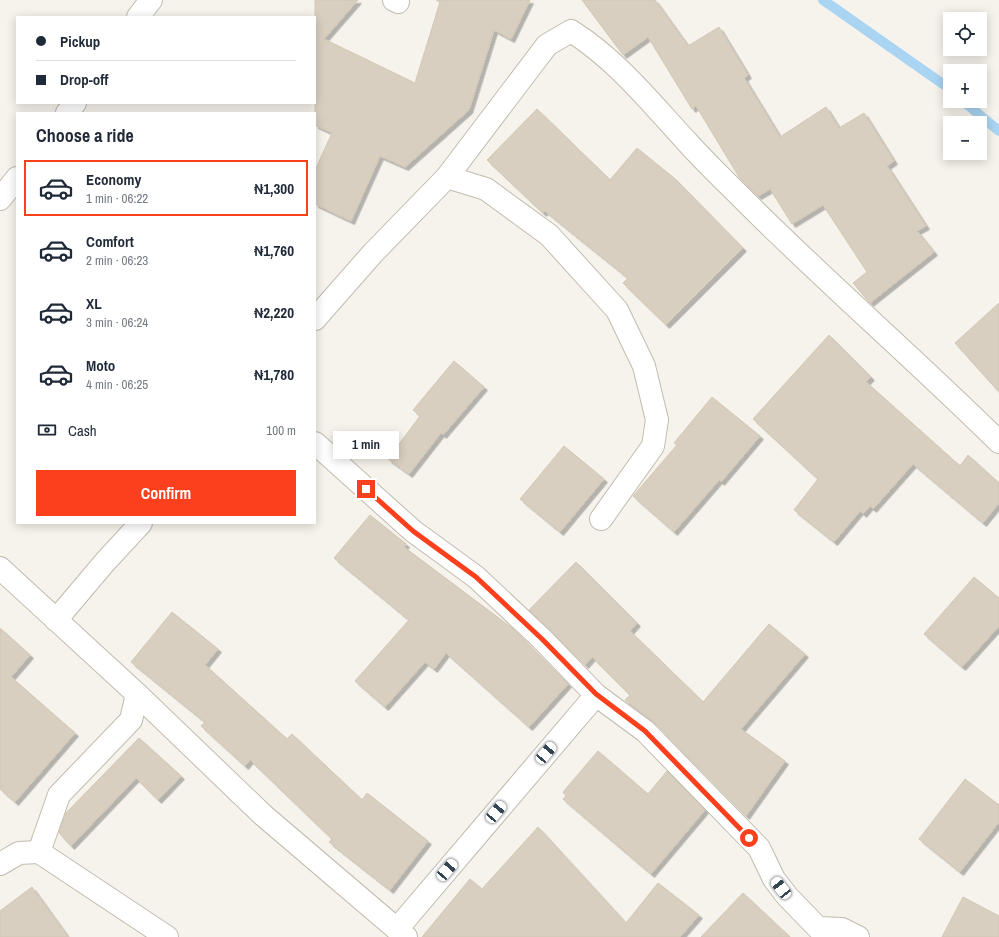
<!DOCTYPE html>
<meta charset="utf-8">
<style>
body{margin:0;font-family:"Archivo Narrow",sans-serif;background:#f6f6f7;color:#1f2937;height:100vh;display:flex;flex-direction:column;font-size:15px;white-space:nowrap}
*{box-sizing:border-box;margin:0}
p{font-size:13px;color:#747a83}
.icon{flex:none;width:22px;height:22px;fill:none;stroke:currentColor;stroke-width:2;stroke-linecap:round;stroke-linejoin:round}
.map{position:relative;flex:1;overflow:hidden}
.sheet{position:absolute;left:16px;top:112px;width:300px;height:412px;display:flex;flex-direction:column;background:#fff;border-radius:0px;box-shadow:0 2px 10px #0003}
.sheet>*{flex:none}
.guide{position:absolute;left:16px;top:16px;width:300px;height:88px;border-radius:0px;box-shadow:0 2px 10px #0003;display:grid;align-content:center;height:88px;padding:0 20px;background:#fff}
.tools{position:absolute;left:943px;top:12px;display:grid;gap:8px}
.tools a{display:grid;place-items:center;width:44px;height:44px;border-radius:0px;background:#fff;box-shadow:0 2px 10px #0003;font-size:20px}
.end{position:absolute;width:18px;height:18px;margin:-9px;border:5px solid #fc3f1d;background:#fff;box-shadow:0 0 0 2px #fff}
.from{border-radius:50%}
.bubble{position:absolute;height:28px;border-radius:0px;background:#fff;box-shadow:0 2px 10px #0003;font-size:13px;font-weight:800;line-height:28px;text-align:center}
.car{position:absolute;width:12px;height:24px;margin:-12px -6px;border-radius:5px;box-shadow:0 0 3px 1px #0007;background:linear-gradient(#fff 24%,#345 0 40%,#fff 0 76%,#345 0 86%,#fff 0)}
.guide b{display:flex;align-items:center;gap:14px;height:38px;font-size:15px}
.guide b+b{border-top:1px solid #e0e1e3}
.guide i{width:10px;height:10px;background:#1f2937}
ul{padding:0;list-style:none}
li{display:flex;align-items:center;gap:12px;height:56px;margin:0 8px 6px;padding:0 12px;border:2px solid transparent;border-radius:0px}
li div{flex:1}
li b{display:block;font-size:15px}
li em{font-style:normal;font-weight:800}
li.active{border-color:#fc3f1d}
li>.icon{width:36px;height:36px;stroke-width:1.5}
h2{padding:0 20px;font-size:18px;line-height:48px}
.pay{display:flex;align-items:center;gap:10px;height:44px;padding:0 20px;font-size:15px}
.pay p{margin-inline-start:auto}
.primary-button{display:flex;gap:8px;margin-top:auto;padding:8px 20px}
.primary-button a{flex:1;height:46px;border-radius:0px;background:#fc3f1d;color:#fff;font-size:16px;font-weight:800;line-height:46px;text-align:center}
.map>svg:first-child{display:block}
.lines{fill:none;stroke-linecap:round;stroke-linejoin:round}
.stream{stroke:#a9d4f2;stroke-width:10}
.building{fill:#d8cfc1;stroke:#d3c7b4;filter:url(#shadow)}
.minor-casing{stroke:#c2bbae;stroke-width:24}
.minor{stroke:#fff;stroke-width:22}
.route{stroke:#fc3f1d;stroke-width:5}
</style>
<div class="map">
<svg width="999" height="937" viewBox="0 0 999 937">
<defs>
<filter id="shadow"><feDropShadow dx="3.5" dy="3.5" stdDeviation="0" flood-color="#0004"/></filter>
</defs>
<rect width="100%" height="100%" fill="#f6f3ec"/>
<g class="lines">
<g class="stream">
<path d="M 823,0 L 950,89"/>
<path d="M 963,101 L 999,131"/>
</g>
</g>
<g class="building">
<path d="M 315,0 L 358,0 L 324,39 L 415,83 L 440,2 L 436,0 L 530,0 L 511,39 L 494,30 L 469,110 L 405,167 L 380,156 L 351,221 L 315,204 L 315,170 L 332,133 L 315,125 Z"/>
<path d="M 582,0 L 655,0 L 688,46 L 719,27 L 748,75 L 744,78 L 780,137 L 826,107 L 839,128 L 864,113 L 894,161 L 887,166 L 926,226 L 917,231 L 934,252 L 870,303 L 853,283 L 867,272 L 823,205 L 792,224 L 770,189 L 758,196 L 739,177 L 696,106 L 692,109 L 648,37 L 623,55 Z"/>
<path d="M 537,109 L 610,180 L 637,148 L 674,178 L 743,248 L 666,325 L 623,283 L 628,278 L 545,211 L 543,213 L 487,160 Z"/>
<path d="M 999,303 L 999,392 L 955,343 Z"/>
<path d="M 829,335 L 871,377 L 866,382 L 960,466 L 968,455 L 999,483 L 999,503 L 983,523 L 913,464 L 873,509 L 870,506 L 863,514 L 860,511 L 834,542 L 794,510 L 818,479 L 753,419 Z"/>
<path d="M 454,361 L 484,387 L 443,435 L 441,433 L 409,474 L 388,459 L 420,416 L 413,410 Z"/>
<path d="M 712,397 L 760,436 L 721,482 L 719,480 L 674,532 L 633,496 L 677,445 L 674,443 Z"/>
<path d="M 564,446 L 604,479 L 560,532 L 520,499 Z"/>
<path d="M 370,515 L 406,544 L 404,547 L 512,628 L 568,684 L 529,727 L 446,653 L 434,669 L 425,662 L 385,707 L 355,681 L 409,620 L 334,558 Z"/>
<path d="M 576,562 L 637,623 L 630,631 L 703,702 L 769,624 L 805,654 L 741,729 L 785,761 L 746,816 L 654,722 L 625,700 L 630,695 L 592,657 L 585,665 L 529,610 Z"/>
<path d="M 974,577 L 999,598 L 999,626 L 962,667 L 924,634 Z"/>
<path d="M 172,612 L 218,649 L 205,665 L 287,739 L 292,734 L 362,800 L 367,793 L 428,841 L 390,890 L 329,842 L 332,839 L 250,760 L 245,766 L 201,726 L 205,722 L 131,662 Z"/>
<path d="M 0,628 L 30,655 L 11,677 L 75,733 L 15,802 L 0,789 Z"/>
<path d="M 139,738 L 181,776 L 158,800 L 136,778 L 71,846 L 59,833 L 66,813 Z"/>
<path d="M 598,751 L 648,794 L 667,771 L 705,810 L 651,874 L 563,799 L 566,796 L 563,792 Z"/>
<path d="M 965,779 L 999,805 L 999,822 L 960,872 L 919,839 Z"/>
<path d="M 538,827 L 626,923 L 658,883 L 699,915 L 680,937 L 422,937 L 470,879 L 482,889 Z"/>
<path d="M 32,887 L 68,937 L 0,937 L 0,911 Z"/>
<path d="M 743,893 L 790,937 L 701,937 Z"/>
<path d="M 963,897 L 999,916 L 999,937 L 942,937 Z"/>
</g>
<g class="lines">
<g class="minor-casing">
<g id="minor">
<path d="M 394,0 L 398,2"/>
<path d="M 138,17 L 151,0"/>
<path d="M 67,113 L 75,103"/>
<path d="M 447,177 L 486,189 L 549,235 L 617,310 L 644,366 L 657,420 L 653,446 L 601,519"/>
<path d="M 0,199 L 17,178"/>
<path d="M 315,319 L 373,253 L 447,177 L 547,45 L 571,31 C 617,60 651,103 688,143 C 706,163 726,182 745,201 C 828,284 916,360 999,442"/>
<path d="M 315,443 L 413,531 L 476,577 L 542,639 L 596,695 L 645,731 L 759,848 L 774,879 L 787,896 L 818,928 L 842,929 L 858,937"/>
<path d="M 0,568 L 137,694 L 263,815 L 406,937"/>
<path d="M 56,620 L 105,562 L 141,523"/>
<path d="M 39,852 L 59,795 L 131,720 L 137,694"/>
<path d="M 0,864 L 19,853 L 39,852 L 167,937"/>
<path d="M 397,929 L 596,695"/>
</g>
</g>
<use href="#minor" class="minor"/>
</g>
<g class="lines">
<path class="route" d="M 366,489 L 413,531 L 476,577 L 542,639 L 596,694 L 645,731 L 749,838"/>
</g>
</svg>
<div class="tools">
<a><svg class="icon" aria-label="locate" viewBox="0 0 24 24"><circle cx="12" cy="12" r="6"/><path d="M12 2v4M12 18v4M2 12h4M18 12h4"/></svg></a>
<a>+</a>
<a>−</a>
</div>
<i class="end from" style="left:749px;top:838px"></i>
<i class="end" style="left:366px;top:489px"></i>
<div class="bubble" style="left:333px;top:431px;width:66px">1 min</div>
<i class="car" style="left:546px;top:753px;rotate:40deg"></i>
<i class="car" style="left:496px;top:812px;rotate:40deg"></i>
<i class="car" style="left:447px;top:870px;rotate:41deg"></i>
<i class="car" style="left:781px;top:888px;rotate:322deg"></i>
<div class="guide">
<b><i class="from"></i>Pickup</b>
<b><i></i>Drop-off</b>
</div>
<section class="sheet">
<h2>Choose a ride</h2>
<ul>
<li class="active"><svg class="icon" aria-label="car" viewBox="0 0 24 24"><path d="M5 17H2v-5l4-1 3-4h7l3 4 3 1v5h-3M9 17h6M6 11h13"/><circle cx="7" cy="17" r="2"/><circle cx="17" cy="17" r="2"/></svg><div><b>Economy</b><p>1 min · 06:22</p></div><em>₦1,300</em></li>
<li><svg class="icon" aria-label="car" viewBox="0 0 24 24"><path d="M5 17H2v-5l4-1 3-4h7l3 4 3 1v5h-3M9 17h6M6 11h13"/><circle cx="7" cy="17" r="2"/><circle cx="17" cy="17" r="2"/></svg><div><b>Comfort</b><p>2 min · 06:23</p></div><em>₦1,760</em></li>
<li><svg class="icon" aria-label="car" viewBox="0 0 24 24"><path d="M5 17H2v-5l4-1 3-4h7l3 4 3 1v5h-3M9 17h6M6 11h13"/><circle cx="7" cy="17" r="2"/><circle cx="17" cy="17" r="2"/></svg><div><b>XL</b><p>3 min · 06:24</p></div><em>₦2,220</em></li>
<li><svg class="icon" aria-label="car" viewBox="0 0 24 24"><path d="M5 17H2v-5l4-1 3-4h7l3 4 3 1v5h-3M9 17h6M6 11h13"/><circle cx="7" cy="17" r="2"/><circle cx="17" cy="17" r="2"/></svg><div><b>Moto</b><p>4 min · 06:25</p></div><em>₦1,780</em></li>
</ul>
<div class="pay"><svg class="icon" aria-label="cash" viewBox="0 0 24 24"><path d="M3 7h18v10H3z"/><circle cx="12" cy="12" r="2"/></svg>Cash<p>100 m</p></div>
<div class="primary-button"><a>Confirm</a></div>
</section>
</div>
